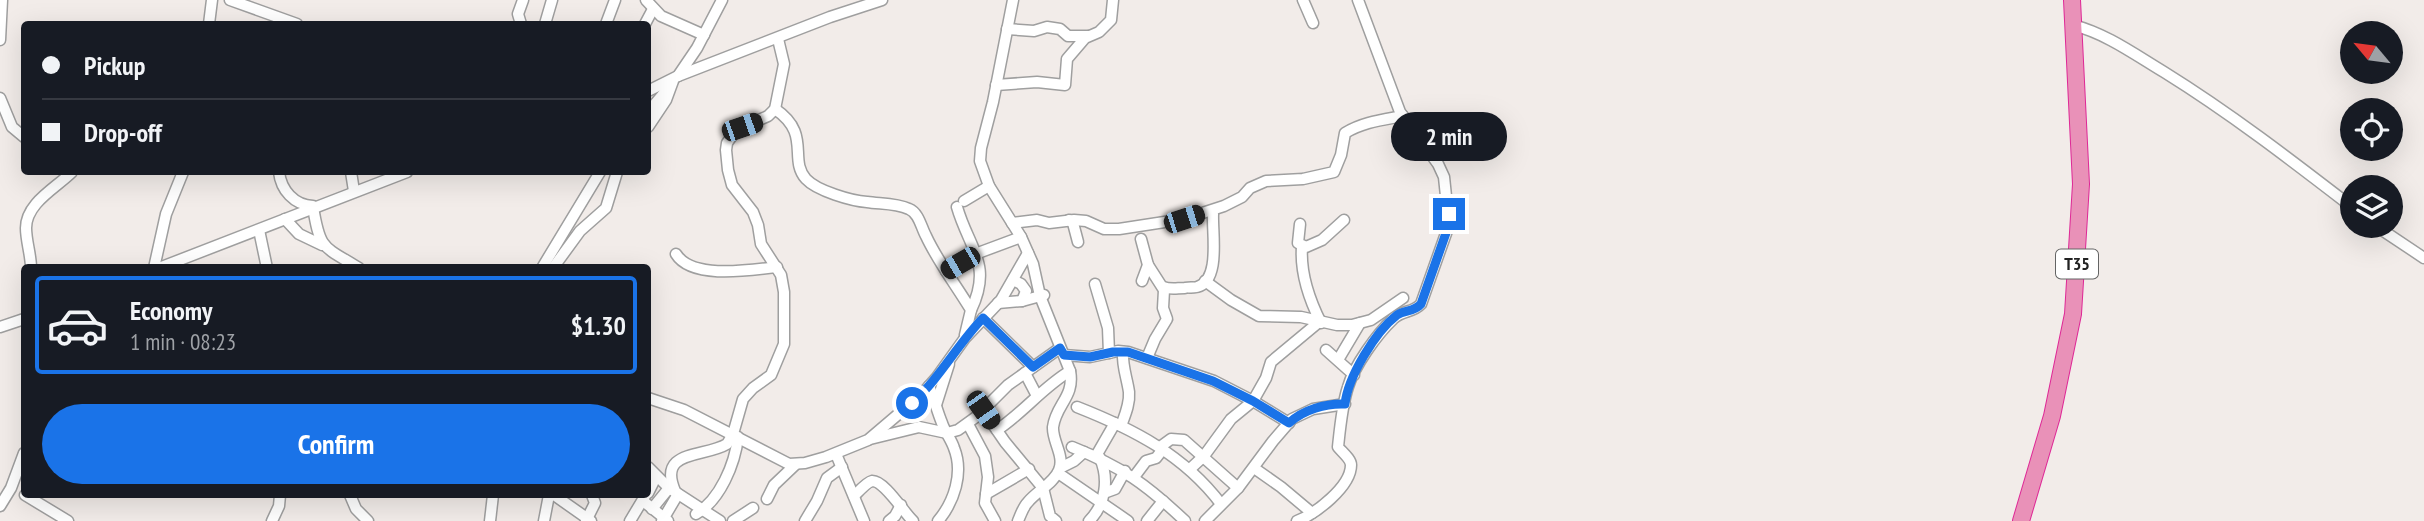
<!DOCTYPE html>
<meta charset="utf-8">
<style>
body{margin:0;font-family:"PT Sans Narrow",sans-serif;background:#20242c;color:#f1f3f6;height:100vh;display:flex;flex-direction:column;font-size:26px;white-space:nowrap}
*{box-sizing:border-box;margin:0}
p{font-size:23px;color:#9ea1a6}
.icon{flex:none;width:38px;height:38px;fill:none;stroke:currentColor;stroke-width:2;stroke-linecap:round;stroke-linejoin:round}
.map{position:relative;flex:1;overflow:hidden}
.drawer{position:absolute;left:21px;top:264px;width:630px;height:234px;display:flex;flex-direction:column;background:#171b24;border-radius:7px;box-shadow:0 7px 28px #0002}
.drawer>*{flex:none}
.guide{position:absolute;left:21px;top:21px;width:630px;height:154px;border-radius:7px;box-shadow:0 7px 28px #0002;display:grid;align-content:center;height:154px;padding:0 21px;background:#171b24}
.needle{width:46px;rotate:299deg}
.tools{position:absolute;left:2340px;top:21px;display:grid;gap:14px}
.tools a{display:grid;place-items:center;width:63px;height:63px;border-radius:50%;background:#171b24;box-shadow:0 7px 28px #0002;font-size:35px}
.end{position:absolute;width:32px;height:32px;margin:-16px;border:9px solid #1a73e8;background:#fff;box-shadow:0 0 0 4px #fff}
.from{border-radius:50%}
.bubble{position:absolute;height:49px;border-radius:24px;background:#171b24;box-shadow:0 7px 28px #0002;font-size:23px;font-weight:700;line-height:49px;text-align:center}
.car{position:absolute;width:21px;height:42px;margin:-21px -10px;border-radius:9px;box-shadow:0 0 5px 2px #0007;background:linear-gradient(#222 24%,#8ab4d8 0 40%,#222 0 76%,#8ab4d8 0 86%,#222 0)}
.guide b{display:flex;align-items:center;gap:24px;height:66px;font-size:26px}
.guide b+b{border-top:2px solid #363941}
.guide i{width:18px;height:18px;background:#f1f3f6}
ul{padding:12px 0 0;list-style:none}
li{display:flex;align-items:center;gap:21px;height:98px;margin:0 14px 10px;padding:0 7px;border:4px solid transparent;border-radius:7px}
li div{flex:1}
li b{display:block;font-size:26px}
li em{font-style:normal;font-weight:700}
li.active{border-color:#1a73e8}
li>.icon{width:63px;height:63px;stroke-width:1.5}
.action{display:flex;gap:14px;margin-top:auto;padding:14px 21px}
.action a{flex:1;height:80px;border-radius:42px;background:#1a73e8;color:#fff;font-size:28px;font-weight:700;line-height:80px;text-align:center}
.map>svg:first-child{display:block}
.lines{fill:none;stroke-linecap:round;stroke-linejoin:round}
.minor-casing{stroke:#9f9f9f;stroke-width:13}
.highway-casing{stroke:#de2896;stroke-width:18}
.minor{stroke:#fff;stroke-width:10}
.highway{stroke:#e991b8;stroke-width:16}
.route{stroke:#1a73e8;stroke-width:9}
.labels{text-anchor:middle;stroke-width:5;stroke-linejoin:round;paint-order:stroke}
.shield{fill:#fff;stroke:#646464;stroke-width:2}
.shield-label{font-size:18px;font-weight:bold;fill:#222}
</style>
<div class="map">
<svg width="2424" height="521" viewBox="0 0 2424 521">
<rect width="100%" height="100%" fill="#f2ece9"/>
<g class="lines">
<g class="minor-casing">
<g id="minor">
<path d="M 230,0 L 297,24"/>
<path d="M 646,0 L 661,16 L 704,35"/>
<path d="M 1013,0 L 993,102 L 981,148 L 980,161 L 989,186 L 1021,237 L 1033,264 L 1040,296 L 1070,371 C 1075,397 1056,404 1053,427 C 1052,441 1065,456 1059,470 C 1054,483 1037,491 1028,502 C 1023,507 1021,514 1018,521"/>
<path d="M 1303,0 L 1313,23"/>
<path d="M 209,24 L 212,0"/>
<path d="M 521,24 L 518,14 L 523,0"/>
<path d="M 545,24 L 552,0"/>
<path d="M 606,24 L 615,0"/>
<path d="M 645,24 L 653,9"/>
<path d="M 2073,25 C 2107,34 2134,54 2164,72 C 2230,113 2291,160 2352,207"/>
<path d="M 1007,29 L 1034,31 L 1047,27 L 1060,29 L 1068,36 L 1088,36"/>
<path d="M 0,40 L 2,0"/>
<path d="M 678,76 L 830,17 L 882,0"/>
<path d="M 996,85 L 1037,82 L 1065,85 L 1067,59 L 1085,38 L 1099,32 L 1111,20 L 1113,0"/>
<path d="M 648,91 L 678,76 L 697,48 L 722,0"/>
<path d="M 0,98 L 12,127 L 24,137"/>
<path d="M 775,109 C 812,134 788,159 806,179 C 817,191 852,201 867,202 C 880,204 896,203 909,209 C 919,213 921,227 926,236 C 938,262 956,285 971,310 L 965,335"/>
<path d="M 648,112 L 665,92"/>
<path d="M 648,127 L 666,100 L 673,81"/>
<path d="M 279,172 C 281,190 294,205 313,206"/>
<path d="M 351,172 L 354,191"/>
<path d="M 964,201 L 989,186"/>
<path d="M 313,207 C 320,250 323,246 359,268"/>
<path d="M 957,207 C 969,249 993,264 971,310"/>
<path d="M 285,219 L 299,234 L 322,245"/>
<path d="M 1069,220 L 1073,223 L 1078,242"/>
<path d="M 1012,223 L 1037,220 L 1049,223 L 1074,220 L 1086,221 L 1104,229 L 1119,229 L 1184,219 L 1224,206 L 1242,197 L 1250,188 L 1266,181 L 1303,179 L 1334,172 L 1341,155 L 1345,133 C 1363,122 1382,120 1403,116"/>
<path d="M 1300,224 L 1298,243 L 1306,247 L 1322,240 L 1344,220"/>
<path d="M 2376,226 L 2424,258"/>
<path d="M 259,230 L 267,268"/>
<path d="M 1141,239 L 1148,265 L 1142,281"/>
<path d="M 1302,247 C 1300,274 1309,299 1321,323"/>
<path d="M 676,254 C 692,280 751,270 777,267"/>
<path d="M 31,268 C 31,255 26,241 26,228 C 26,203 56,188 72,172"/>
<path d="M 154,268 L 166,214 L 183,172"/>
<path d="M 159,268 L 407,172"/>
<path d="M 542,268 L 600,172"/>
<path d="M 553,268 L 580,231 L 606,208 L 617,172"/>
<path d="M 946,271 L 978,253 L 1021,237"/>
<path d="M 1013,280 L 1021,284 L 1026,291 L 1022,301"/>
<path d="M 1205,281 L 1231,300 L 1259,316 L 1301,317 L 1337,325 L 1352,325 L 1371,320 L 1403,298"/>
<path d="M 1095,284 L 1108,328 L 1109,353"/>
<path d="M 1163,287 C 1171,290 1177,288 1185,288 C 1186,287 1196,288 1197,287 C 1221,281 1212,233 1213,214"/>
<path d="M 998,303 L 1022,301 L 1044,295"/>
<path d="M 983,318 L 1033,367"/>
<path d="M 0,327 L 24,319"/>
<path d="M 1326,350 L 1354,375"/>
<path d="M 1064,355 L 1090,357 L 1118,351 L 1128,352 L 1214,381 L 1253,401 L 1289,423"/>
<path d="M 1147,358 L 1155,339 L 1167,319 L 1163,308 L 1164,290 L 1148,265"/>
<path d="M 1338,360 L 1360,323"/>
<path d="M 1025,373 L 1037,396"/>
<path d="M 929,386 C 934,398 937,411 942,423 C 945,432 951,439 954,448 C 964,473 954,502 938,521"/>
<path d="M 648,398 L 684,410 L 789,464 L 805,463 L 826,457 L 868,440 L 922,394 L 937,377 L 965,338 L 1001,300 L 1028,253"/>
<path d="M 936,405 L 949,364"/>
<path d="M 1077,407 C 1133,429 1184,455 1221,504"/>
<path d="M 983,410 L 1005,442 L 1043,488 L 1050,516 L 1056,521"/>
<path d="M 968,424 L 985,456 L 988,477 L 985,503 L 995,521"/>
<path d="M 1121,426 C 1125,415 1130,404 1129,392 C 1127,378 1122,366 1123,352"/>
<path d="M 997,430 C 1023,413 1043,387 1070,371"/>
<path d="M 870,439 L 919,427 L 947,433 L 958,430 L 976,417 L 1008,385 L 1060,348"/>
<path d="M 1072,447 C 1122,467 1146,484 1185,521"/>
<path d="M 1160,447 L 1171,439 L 1184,440 L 1238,488"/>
<path d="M 836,454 L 864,521"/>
<path d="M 1096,456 L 1115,423"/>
<path d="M 648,467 L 669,488 L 720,521"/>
<path d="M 1060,468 L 1074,461 L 1084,452"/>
<path d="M 1254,468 L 1281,487 L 1312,513"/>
<path d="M 1190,469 L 1204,456 L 1231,419 L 1253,401 L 1266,378 L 1271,362 L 1319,322"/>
<path d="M 1058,473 L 1128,521"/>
<path d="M 1134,477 L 1146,461 L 1156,458 L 1163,449"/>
<path d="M 675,491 C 657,449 704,458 727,444 L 733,434 L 743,399 L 753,388 L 771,375 L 784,344 L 784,292 L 781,275 L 761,244 L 758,225 L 753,212 L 732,185 L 728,170 L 726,150 L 727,143 L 736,130 L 768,116 L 775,109 L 784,64 L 778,39"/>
<path d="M 648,493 L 656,477"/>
<path d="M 1104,493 L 1115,489 L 1125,471"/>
<path d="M 986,494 L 1029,469"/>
<path d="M 25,495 L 68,521"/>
<path d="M 350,495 L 356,509 L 368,521"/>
<path d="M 554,495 L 591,521"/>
<path d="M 854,496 C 858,492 867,482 872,481 C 884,480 905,514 913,521"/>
<path d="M 767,499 L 774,485 L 795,465"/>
<path d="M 643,501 L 668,521"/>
<path d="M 0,506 L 11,488 L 24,453"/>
<path d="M 652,509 L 669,488"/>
<path d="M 696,514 C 720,500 735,464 738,437"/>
<path d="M 272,521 L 279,506 L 280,495"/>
<path d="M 490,521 L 493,495"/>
<path d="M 544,521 L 549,495"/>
<path d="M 586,521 L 595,503 L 592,495"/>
<path d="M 630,521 L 645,496"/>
<path d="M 662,521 L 678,494"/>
<path d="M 733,521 L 753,508"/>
<path d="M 805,521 L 817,501 L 827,478 L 842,467"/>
<path d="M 889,521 L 895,516 L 901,505"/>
<path d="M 1089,521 C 1106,504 1109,479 1100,458"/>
<path d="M 1147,521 L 1163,501"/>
<path d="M 1205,521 L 1238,488 L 1273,441 L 1292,419 L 1313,409 L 1345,404"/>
<path d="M 1297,521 C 1315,514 1351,487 1351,465 C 1351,459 1342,452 1338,447 C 1340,428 1342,405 1348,387 C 1354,366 1377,334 1393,319 C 1402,310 1413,313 1421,304 L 1449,225 L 1444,177 L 1438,164 L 1400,112 L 1358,0"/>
</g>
</g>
<g class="highway-casing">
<path id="highway" d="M 2021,521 L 2052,416 L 2073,314 L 2081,184 L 2072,0"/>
</g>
<use href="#minor" class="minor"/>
<use href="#highway" class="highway"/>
</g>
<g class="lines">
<path class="route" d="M 912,403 C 940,378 957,345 983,318 L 1033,367 L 1060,348 L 1064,355 L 1090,357 L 1113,352 L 1128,352 L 1213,381 L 1253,401 L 1289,423 C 1303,410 1326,403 1345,404 C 1348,377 1375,332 1397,315 C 1405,310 1414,312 1421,304 L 1446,233 L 1449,214"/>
</g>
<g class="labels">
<rect class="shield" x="2056" y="249.5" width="42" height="29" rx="5"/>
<g class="shield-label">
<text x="2077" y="270">T35</text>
</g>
</g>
</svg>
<div class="tools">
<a><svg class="needle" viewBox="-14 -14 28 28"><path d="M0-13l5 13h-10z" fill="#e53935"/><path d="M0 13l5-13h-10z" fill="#9ea1a6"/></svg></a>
<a><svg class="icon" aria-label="locate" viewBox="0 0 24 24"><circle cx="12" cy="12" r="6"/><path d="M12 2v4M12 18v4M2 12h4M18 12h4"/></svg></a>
<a><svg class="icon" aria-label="layers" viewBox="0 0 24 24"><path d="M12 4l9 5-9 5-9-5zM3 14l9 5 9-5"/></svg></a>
</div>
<i class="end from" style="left:912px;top:403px"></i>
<i class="end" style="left:1449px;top:214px"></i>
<div class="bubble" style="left:1391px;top:112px;width:116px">2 min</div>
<i class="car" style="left:742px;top:127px;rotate:71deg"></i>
<i class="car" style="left:1184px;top:219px;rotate:72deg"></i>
<i class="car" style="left:960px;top:263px;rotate:240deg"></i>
<i class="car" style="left:983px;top:410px;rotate:145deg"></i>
<div class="guide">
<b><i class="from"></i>Pickup</b>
<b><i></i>Drop-off</b>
</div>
<section class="drawer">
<ul>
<li class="active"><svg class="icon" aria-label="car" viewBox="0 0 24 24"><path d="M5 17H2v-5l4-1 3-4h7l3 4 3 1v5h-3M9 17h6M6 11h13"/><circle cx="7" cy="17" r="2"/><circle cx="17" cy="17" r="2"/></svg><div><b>Economy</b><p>1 min · 08:23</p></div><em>$1.30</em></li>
</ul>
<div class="action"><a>Confirm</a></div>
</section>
</div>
